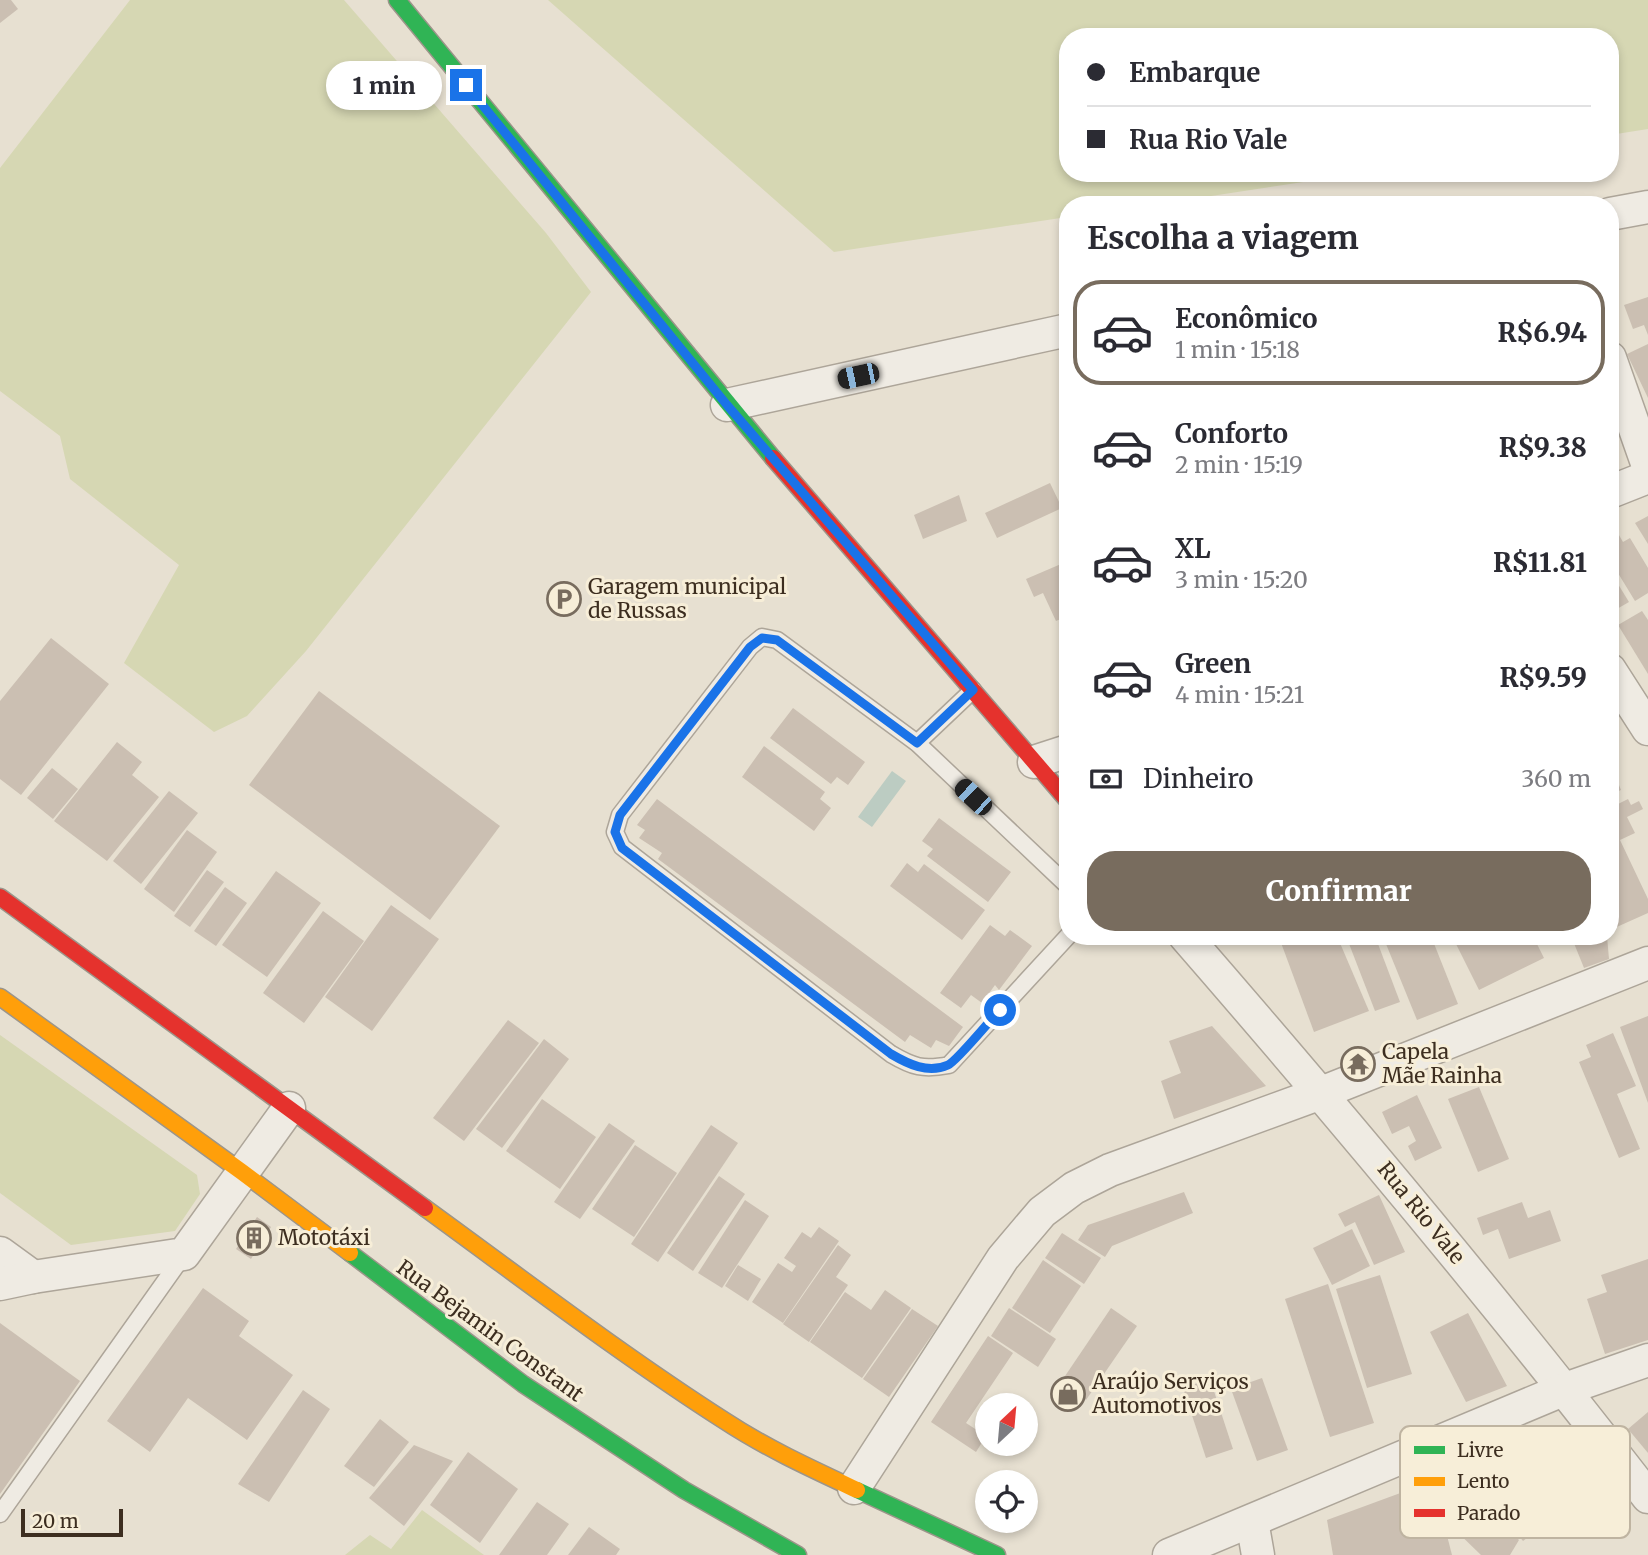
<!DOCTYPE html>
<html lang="pt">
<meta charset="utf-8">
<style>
body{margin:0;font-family:Merriweather,serif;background:#f2f2f3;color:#2b2b33;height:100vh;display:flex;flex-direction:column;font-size:26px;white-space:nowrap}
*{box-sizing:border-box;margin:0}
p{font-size:23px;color:#7c7c81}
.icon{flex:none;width:38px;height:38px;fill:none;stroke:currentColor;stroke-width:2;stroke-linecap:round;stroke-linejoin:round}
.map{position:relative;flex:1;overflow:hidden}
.sheet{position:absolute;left:1059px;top:196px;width:560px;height:749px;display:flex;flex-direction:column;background:#fff;border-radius:28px;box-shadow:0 4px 10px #0003}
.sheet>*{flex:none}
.guide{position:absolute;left:1059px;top:28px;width:560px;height:154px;border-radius:28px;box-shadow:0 4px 10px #0003;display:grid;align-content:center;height:154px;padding:0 28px;background:#fff}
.needle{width:46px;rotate:26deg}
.tools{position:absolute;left:975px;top:1393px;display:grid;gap:14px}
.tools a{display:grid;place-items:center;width:63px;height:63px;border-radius:50%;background:#fff;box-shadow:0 4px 10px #0003;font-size:35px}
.scale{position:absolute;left:21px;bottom:18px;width:102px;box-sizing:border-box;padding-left:7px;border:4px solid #3d2e20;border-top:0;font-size:19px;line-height:24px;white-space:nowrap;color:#3d2e20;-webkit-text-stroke:5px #f7eed8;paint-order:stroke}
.end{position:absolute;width:32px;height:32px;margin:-16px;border:9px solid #1a73e8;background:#fff;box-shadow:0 0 0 4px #fff}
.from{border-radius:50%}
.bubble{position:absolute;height:49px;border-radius:24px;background:#fff;box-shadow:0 4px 10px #0003;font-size:23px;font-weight:800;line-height:49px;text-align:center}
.car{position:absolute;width:21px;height:42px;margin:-21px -10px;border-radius:9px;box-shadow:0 0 5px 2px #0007;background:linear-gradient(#222 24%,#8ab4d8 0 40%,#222 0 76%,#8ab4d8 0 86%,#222 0)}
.guide b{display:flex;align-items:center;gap:24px;height:66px;font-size:26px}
.guide b+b{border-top:2px solid #e1e1e2}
.guide i{width:18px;height:18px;background:#2b2b33}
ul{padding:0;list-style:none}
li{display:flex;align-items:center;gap:21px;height:105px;margin:0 14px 10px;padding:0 14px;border:4px solid transparent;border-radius:28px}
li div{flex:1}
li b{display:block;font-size:26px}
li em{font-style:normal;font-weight:800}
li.active{border-color:#786c5e}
li>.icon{width:63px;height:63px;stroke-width:1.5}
h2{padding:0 28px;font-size:32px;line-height:84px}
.pay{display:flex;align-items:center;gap:18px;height:77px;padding:0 28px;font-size:26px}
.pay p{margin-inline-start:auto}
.primary-button{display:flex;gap:14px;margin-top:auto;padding:14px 28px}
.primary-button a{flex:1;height:80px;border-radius:28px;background:#786c5e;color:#fff;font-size:28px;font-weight:800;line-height:80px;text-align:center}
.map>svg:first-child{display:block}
.green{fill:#d6d7b3}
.water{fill:#bcccc2}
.building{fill:#cbbfb2}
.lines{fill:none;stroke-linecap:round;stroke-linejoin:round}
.lane-casing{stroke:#ada599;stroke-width:19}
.street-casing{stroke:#ada599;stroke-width:35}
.fast-casing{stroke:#9c958a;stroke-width:19}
.slow-casing{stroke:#9c958a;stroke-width:19}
.jam-casing{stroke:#9c958a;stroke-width:19}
.lane{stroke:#efebe3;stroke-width:16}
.street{stroke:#efebe3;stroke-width:32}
.fast{stroke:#30b455;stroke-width:16}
.slow{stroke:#ff9f0a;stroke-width:16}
.jam{stroke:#e5322d;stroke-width:16}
.route{stroke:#1a73e8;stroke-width:9}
.labels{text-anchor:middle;stroke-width:6;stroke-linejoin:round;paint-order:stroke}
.poi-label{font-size:21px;fill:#3d2e20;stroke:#f7eed8;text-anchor:start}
.street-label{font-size:21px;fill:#3d2e20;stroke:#f7eed8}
.key{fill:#f7eed8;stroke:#bfb4a1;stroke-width:2}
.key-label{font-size:19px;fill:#3d2e20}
</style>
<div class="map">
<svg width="1648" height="1555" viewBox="0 0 1648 1555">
<rect width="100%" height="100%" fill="#e7e0d1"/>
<g class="green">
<path d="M 130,0 L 344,0 L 546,233 L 591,292 L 306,651 L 247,716 L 214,732 L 124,663 L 179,565 L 70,479 L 60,436 L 0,391 L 0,168 Z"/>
<path d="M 548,0 L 1648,0 L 1648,129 L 1610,135 L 1610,37 L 1068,37 L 1068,173 L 1363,173 L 1152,205 L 1068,205 L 1067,217 L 834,252 Z"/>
<path d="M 0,1035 L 197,1175 L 200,1194 L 175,1231 L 71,1245 L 0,1193 Z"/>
<path d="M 422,1510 L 484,1555 L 345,1555 L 370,1535 L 391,1549 Z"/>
</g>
<path class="water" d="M 892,771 L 906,781 L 872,827 L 858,817 Z"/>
<g class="building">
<path d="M 0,0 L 11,0 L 18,9 L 0,23 Z"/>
<path d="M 1648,297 L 1648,335 L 1644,325 L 1633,329 L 1624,305 Z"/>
<path d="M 1648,344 L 1648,398 L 1627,354 Z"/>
<path d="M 1610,446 L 1618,464 L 1610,468 Z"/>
<path d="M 1050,483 L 1062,508 L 997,538 L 985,513 Z"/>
<path d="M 959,495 L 967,521 L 923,539 L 914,515 Z"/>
<path d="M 1648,516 L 1648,544 L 1635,523 Z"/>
<path d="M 1612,523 L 1623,542 L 1630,538 L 1648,568 L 1648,593 L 1635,601 L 1610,560 Z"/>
<path d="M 1068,561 L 1068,616 L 1056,621 L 1043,593 L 1034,597 L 1026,579 Z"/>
<path d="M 1610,571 L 1629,602 L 1610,613 Z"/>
<path d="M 1642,611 L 1648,620 L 1648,674 L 1618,625 Z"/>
<path d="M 51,638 L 109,684 L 21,795 L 0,779 L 0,701 Z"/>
<path d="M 319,691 L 500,826 L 430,920 L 249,785 Z"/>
<path d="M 793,708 L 865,762 L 848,785 L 837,777 L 831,784 L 770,738 Z"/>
<path d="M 117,742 L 142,762 L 132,775 L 159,797 L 107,861 L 54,821 Z"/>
<path d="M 764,746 L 825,792 L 820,799 L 831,808 L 814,831 L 742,777 Z"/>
<path d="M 52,768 L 78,789 L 53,819 L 27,798 Z"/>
<path d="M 1613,770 L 1621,790 L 1610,795 L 1610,771 Z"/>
<path d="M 169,791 L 198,813 L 141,884 L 113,861 Z"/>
<path d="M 657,799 L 963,1027 L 949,1046 L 936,1040 L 931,1048 L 910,1035 L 905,1042 L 658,859 L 662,853 L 639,838 L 645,830 L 637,825 Z"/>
<path d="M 1628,799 L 1631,805 L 1639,801 L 1643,809 L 1627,817 L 1635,833 L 1620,840 L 1648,899 L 1648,913 L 1610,930 L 1610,808 Z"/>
<path d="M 939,818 L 1011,872 L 988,902 L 927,856 L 933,849 L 922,841 Z"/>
<path d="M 187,830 L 217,852 L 174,912 L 144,889 Z"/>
<path d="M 907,863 L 918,872 L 924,864 L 985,910 L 962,940 L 890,886 Z"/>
<path d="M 207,870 L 224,882 L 190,927 L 174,916 Z"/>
<path d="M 276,871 L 321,903 L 267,977 L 222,945 Z"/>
<path d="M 225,887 L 247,903 L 216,946 L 194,931 Z"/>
<path d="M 391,905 L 439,939 L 372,1031 L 325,997 Z"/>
<path d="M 323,911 L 364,941 L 304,1023 L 263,993 Z"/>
<path d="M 990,925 L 1005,936 L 1010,930 L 1032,946 L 999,990 L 995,985 L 982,1003 L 971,995 L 961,1008 L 940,993 Z"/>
<path d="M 1290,936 L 1337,936 L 1369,1011 L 1314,1032 L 1280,940 Z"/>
<path d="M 1346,936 L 1375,936 L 1400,1002 L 1375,1011 Z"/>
<path d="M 1406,936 L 1431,936 L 1458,1004 L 1417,1020 L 1386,944 Z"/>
<path d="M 1452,936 L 1533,936 L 1544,958 L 1479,990 Z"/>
<path d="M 1571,936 L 1607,936 L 1609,959 L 1584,968 Z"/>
<path d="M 1648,1016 L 1648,1103 L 1620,1027 Z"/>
<path d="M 508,1020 L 539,1043 L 464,1141 L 433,1118 Z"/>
<path d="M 1212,1026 L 1266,1086 L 1174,1119 L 1161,1081 L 1181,1073 L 1169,1041 Z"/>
<path d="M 1613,1033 L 1636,1086 L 1617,1094 L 1640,1149 L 1619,1158 L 1579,1062 L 1591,1057 L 1586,1045 Z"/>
<path d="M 544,1039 L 569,1059 L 502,1148 L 476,1129 Z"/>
<path d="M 1479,1087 L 1509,1159 L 1478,1172 L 1448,1099 Z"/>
<path d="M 1417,1095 L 1442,1148 L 1415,1161 L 1408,1146 L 1416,1141 L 1409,1126 L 1392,1134 L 1382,1112 Z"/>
<path d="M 542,1099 L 596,1137 L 560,1189 L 506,1151 Z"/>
<path d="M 609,1123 L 635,1141 L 580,1219 L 554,1202 Z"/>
<path d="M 711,1125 L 738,1143 L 658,1262 L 631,1244 Z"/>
<path d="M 635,1145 L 677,1173 L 634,1237 L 592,1209 Z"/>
<path d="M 719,1176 L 745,1194 L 693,1271 L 667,1253 Z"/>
<path d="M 1184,1192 L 1193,1213 L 1112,1246 L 1105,1257 L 1078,1240 L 1088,1225 Z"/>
<path d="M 1379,1195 L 1405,1252 L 1374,1265 L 1355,1222 L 1345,1227 L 1338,1214 Z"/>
<path d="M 745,1200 L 769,1216 L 722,1288 L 698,1273 Z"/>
<path d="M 1522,1202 L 1528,1218 L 1550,1210 L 1561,1241 L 1509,1259 L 1498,1229 L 1483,1235 L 1477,1218 Z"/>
<path d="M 257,1217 L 271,1227 L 251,1259 L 236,1249 Z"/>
<path d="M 819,1227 L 839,1241 L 783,1323 L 752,1302 L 778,1263 L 792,1272 L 796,1266 L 784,1258 L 802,1232 L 811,1238 Z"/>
<path d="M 1352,1229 L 1370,1266 L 1332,1285 L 1313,1248 Z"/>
<path d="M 1062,1233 L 1101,1258 L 1084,1284 L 1045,1258 Z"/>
<path d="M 838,1245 L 851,1255 L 836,1277 L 848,1285 L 809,1342 L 783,1324 Z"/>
<path d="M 1648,1259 L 1648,1340 L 1605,1354 L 1587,1299 L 1607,1292 L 1601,1275 Z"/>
<path d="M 1043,1260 L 1081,1286 L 1050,1333 L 1012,1308 Z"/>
<path d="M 738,1265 L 761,1279 L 748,1301 L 725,1286 Z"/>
<path d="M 1380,1275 L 1412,1374 L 1367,1388 L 1336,1289 Z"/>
<path d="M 1328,1284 L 1374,1423 L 1330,1437 L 1285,1299 Z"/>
<path d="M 203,1288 L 249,1321 L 239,1336 L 293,1375 L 247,1440 L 188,1398 L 150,1452 L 107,1421 Z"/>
<path d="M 885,1290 L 911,1308 L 862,1378 L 810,1342 L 845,1292 L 871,1310 Z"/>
<path d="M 1009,1308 L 1056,1339 L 1038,1367 L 991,1336 Z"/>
<path d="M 1111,1308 L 1137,1326 L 1086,1400 L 1061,1382 Z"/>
<path d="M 912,1309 L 938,1326 L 889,1397 L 863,1379 Z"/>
<path d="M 1468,1313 L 1507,1386 L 1466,1402 L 1430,1332 Z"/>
<path d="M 0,1323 L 80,1381 L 0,1494 Z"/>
<path d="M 988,1336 L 1013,1353 L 966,1423 L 986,1436 L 976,1452 L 931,1422 Z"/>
<path d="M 1262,1378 L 1288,1450 L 1257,1461 L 1231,1389 Z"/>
<path d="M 1210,1379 L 1233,1449 L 1206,1458 L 1183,1388 Z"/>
<path d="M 303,1390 L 330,1409 L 269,1502 L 238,1484 Z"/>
<path d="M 1648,1412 L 1648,1453 L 1628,1429 Z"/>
<path d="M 380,1419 L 409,1442 L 374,1487 L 344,1466 Z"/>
<path d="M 1517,1444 L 1568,1506 L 1523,1541 L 1474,1481 Z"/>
<path d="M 414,1445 L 453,1461 L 404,1526 L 369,1498 Z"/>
<path d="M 468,1452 L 518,1489 L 480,1543 L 430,1505 Z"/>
<path d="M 1433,1481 L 1452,1555 L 1333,1555 L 1327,1520 Z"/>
<path d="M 1460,1481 L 1519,1540 L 1510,1555 L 1481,1555 L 1449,1524 L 1443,1503 Z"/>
<path d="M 537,1502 L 569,1524 L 547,1555 L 499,1555 Z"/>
<path d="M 589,1527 L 620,1549 L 616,1555 L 568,1555 Z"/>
</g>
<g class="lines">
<g class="lane-casing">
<g id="lane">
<path d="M 917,743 L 973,690"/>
<path d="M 1068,886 L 917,743 L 777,640 L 762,637 L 750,647 L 620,815 L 615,832 L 622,847 L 891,1054 C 913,1067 923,1070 949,1065 L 1068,936"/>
<path d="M 0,1514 L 183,1256"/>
</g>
</g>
<g class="street-casing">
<g id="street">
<path d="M 1610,214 L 1648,207"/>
<path d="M 1610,358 L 1648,466"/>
<path d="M 727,405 L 1068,330"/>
<path d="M 1610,492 L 1648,477"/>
<path d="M 1610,670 L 1648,729"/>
<path d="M 1034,762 L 1068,751"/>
<path d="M 1185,936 C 1344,1119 1500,1305 1648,1497"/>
<path d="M 0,1253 L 33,1277"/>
<path d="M 0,1284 L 33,1277 L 184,1254 L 289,1108"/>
<path d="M 854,1488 L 1003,1258 L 1042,1212 L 1074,1188 L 1110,1170 L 1321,1093 L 1648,963"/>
<path d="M 1252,1521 L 1258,1555"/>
<path d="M 1169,1555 L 1565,1389 L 1648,1360"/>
</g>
</g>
<g class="fast-casing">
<g id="fast">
<path d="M 397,0 L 773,458"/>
<path d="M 350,1253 L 523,1384 L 684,1490 L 798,1555"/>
<path d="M 857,1490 L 997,1555"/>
</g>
</g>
<g class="slow-casing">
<g id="slow">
<path d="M 0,997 L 242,1172 L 350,1253"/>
<path d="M 425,1208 C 524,1280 622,1355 725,1421 C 766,1448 812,1469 857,1490"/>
</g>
</g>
<g class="jam-casing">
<g id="jam">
<path d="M 773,458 L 1068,801"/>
<path d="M 0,897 L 425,1208"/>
</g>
</g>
<use href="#lane" class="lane"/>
<use href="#street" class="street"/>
<use href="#fast" class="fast"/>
<use href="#slow" class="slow"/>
<use href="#jam" class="jam"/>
</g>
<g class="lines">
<path class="route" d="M 466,85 L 727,405 L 973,690 L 917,743 L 777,640 L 762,638 L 750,647 L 620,815 L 615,832 L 622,848 L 891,1054 C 908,1064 928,1074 948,1065 C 957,1061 990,1020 1000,1010"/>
</g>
<defs>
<g id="parking-ring" transform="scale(1.75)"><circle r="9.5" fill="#f7eed8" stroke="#786c5e" stroke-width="1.5"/><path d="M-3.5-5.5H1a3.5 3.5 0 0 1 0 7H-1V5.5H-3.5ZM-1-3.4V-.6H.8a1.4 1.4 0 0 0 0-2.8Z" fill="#786c5e"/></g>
<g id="temple-ring" transform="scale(1.75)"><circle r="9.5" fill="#f7eed8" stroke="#786c5e" stroke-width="1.5"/><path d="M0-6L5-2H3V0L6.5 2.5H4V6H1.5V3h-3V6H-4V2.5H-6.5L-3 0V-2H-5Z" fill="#786c5e"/></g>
<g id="building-ring" transform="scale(1.75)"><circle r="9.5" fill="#f7eed8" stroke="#786c5e" stroke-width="1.5"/><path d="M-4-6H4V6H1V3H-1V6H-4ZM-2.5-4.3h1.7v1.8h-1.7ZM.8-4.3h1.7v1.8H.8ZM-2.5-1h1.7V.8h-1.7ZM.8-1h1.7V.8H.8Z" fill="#786c5e"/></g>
<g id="shop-ring" transform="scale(1.75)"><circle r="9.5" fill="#f7eed8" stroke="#786c5e" stroke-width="1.5"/><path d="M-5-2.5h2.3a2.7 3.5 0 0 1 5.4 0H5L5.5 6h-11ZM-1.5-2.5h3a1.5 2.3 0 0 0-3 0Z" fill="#786c5e"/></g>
</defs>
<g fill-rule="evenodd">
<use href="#parking-ring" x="564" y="599"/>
<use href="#temple-ring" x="1358" y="1064"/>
<use href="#building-ring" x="254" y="1238"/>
<use href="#shop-ring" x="1068" y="1394"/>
</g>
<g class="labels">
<g class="poi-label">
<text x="588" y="594">Garagem municipal<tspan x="588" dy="24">de Russas</tspan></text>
<text x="1382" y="1059">Capela<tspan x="1382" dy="24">Mãe Rainha</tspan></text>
<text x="278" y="1245">Mototáxi</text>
<text x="1092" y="1389">Araújo Serviços<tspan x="1092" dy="24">Automotivos</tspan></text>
</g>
<g class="street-label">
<text transform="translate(1421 1213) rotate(51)" y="7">Rua Rio Vale</text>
<text transform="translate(490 1331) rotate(36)" y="7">Rua Bejamin Constant</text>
</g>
</g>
<rect x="1400" y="1426" width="230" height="112" rx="10" class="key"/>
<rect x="1414" y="1446" width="31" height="8" fill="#30b455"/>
<rect x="1414" y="1477" width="31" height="9" fill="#ff9f0a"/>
<rect x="1414" y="1509" width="31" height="8" fill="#e5322d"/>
<g class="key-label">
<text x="1457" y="1457">Livre</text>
<text x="1457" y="1488">Lento</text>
<text x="1457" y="1520">Parado</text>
</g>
</svg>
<div class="tools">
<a><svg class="needle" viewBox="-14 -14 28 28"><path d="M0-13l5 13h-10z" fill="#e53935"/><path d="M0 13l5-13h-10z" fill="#7c7c81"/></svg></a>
<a><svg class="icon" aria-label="locate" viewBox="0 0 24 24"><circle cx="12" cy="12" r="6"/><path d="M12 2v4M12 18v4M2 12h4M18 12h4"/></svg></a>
</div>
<div class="scale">20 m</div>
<i class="end from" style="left:1000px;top:1010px"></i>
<i class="end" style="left:466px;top:85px"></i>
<div class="bubble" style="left:326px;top:61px;width:116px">1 min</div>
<i class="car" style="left:858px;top:376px;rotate:258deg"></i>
<i class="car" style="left:973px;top:797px;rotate:313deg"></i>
<div class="guide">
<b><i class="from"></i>Embarque</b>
<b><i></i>Rua Rio Vale</b>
</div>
<section class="sheet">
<h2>Escolha a viagem</h2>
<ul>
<li class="active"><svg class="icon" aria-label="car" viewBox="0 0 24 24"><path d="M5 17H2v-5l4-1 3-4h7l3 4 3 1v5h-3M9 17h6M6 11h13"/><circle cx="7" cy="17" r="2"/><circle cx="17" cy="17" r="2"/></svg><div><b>Econômico</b><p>1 min · 15:18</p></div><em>R$6.94</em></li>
<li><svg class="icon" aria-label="car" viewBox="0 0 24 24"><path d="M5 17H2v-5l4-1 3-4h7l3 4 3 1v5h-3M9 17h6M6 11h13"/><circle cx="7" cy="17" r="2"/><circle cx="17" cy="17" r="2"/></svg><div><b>Conforto</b><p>2 min · 15:19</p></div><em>R$9.38</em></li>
<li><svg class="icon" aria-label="car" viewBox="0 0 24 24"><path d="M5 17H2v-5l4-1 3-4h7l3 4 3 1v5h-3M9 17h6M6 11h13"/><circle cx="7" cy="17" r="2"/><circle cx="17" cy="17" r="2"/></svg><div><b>XL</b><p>3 min · 15:20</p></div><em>R$11.81</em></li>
<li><svg class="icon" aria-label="car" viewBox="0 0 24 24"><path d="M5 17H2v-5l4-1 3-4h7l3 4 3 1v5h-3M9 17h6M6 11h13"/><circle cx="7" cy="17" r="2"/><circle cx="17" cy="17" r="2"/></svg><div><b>Green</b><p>4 min · 15:21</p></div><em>R$9.59</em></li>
</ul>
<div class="pay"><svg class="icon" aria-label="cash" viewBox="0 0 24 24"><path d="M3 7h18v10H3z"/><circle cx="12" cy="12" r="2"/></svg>Dinheiro<p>360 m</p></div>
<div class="primary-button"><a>Confirmar</a></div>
</section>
</div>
